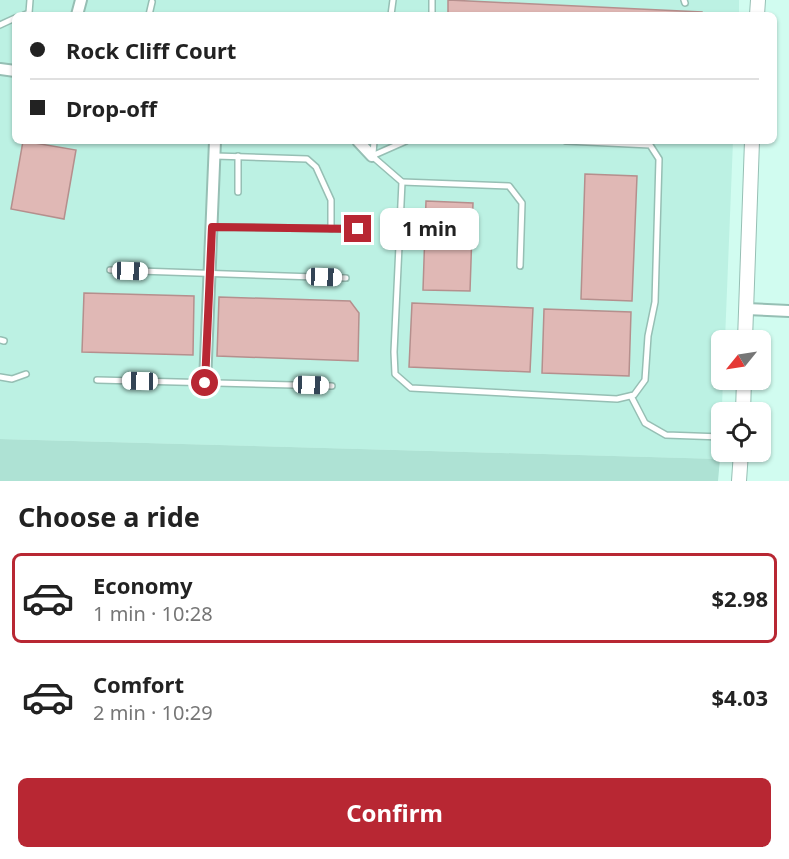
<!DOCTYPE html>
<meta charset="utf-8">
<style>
body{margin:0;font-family:"Noto Sans",sans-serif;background:#f6f6f6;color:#222;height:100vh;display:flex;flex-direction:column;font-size:22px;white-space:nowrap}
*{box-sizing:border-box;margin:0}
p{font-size:20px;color:#767676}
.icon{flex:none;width:33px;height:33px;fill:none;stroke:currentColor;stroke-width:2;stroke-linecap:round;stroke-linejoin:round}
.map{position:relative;height:481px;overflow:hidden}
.sheet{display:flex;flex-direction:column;background:#fff;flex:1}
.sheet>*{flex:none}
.top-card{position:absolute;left:12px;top:12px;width:765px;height:132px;border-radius:9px;box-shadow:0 2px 4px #0004;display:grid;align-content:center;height:132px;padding:0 18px;background:#fff}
.needle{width:39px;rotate:240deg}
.fabs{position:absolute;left:711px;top:330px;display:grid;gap:12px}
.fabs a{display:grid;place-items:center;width:60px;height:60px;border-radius:9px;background:#fff;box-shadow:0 2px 4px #0004;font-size:30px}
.end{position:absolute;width:27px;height:27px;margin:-14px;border:8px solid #b82733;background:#fff;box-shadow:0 0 0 3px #fff}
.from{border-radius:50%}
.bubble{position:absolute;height:42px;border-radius:9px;background:#fff;box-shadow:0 2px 4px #0004;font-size:20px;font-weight:700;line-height:42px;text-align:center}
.car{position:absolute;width:18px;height:36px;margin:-18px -9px;border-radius:8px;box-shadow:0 0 4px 2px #0007;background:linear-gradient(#fff 24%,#345 0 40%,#fff 0 76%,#345 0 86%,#fff 0)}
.top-card b{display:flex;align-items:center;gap:21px;height:57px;font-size:22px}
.top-card b+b{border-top:2px solid #e0e0e0}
.top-card i{width:15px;height:15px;background:#222}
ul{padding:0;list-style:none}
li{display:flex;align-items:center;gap:18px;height:90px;margin:0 12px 9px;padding:0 6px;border:3px solid transparent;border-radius:9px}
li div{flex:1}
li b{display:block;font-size:22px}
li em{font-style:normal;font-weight:700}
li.selected{border-color:#b82733}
li>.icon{width:54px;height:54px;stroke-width:1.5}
h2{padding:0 18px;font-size:27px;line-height:72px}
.cta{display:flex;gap:12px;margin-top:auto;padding:12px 18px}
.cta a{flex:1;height:69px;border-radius:9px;background:#b82733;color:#fff;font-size:24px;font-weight:700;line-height:69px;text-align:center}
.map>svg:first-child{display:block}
.built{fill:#bcf1e3}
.green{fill:#aee2d4}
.building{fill:#e0b8b5;stroke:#b58f8d;stroke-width:1.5}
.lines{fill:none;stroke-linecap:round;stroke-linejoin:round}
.service-casing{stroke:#96bfb4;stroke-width:8}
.minor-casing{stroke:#96bfb4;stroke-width:14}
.tertiary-casing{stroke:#96bfb4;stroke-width:16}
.service{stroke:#fff;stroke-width:5}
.minor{stroke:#fff;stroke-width:10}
.tertiary{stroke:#fff;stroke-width:14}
.route{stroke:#b82733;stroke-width:8}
</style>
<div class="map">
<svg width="789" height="481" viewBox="0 0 789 481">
<rect width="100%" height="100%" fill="#d1fcf0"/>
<path class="built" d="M 0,0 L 739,0 L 739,15 L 15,15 L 15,141 L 733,141 L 725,340 L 722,340 L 722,380 L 723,380 L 720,459 L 0,439 Z"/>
<path class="green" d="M 0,439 L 720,459 L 718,481 L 0,481 Z"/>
<g class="building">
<path d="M 448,0 L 702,12 L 702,15 L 448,15 Z"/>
<path d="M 23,141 L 76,150 L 64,219 L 11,209 Z"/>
<path d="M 585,174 L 637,176 L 632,301 L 581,299 Z"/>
<path d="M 426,201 L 473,203 L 470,291 L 423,290 Z"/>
<path d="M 84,293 L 194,296 L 193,355 L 82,352 Z"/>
<path d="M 219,297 L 350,301 L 359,313 L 358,361 L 217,356 Z"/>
<path d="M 412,303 L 533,308 L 530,372 L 409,367 Z"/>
<path d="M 544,309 L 631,312 L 629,376 L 542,373 Z"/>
</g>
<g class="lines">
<g class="service-casing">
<g id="service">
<path d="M 684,0 L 685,3"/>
<path d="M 24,15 L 29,13 L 30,0"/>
<path d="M 149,15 L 152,2"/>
<path d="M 391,15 L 393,0"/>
<path d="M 432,15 L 432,0"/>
<path d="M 0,25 L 15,18"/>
<path d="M 373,154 L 374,141"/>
<path d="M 215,156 L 307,159 L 316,167 L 331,200 L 331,229"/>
<path d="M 372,156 L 402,182 L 394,352 L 395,374 L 411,388 L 617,399 L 634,395 L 645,380 L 648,336 L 655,302 L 659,159 L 650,145 L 566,141"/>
<path d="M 372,156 L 406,141"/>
<path d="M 402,182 L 509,186 L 522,203 L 520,266"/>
<path d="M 238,192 L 238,156"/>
<path d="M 212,227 L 358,229"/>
<path d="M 110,270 L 346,278"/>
<path d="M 0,340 L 4,341"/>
<path d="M 0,377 L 12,379 L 26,374"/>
<path d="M 97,380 L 332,386"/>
<path d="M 631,396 L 645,423 L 666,435 L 722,437"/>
</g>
</g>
<g class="minor-casing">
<g id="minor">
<path d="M 77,15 L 81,0"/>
<path d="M 0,69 L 15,71"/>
<path d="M 358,141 L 372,156"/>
<path d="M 746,309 L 789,311"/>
<path d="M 205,383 L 215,141"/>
</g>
</g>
<g class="tertiary-casing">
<g id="tertiary">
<path d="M 757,15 L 758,0"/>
<path d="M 745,340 L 752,141"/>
<path d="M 743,412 L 744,380"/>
<path d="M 739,481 L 741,452"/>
</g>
</g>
<use href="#service" class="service"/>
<use href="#minor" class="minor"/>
<use href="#tertiary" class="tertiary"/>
</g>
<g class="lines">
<path class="route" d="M 205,383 L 212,227 L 358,229"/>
</g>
</svg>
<div class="fabs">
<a><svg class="needle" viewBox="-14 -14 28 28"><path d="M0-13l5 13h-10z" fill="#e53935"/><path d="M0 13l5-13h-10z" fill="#767676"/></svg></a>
<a><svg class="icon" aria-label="locate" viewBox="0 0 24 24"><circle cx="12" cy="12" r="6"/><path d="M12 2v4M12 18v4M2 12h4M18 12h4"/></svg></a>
</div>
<i class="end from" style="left:205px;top:383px"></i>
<i class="end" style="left:358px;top:229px"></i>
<div class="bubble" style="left:380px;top:208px;width:99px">1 min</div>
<i class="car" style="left:130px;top:271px;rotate:92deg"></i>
<i class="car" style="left:324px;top:277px;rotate:92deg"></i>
<i class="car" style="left:140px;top:381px;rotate:271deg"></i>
<i class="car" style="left:311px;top:385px;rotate:92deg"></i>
<div class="top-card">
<b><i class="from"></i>Rock Cliff Court</b>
<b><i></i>Drop-off</b>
</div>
</div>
<section class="sheet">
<h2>Choose a ride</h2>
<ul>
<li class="selected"><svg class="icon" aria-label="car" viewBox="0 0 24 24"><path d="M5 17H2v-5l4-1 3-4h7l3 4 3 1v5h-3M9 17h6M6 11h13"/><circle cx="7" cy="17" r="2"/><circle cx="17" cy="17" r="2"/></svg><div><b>Economy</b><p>1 min · 10:28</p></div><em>$2.98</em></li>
<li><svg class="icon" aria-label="car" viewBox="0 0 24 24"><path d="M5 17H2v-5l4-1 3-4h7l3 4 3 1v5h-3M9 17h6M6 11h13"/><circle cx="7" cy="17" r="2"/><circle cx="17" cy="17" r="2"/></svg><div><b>Comfort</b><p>2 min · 10:29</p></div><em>$4.03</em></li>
</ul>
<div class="cta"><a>Confirm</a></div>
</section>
